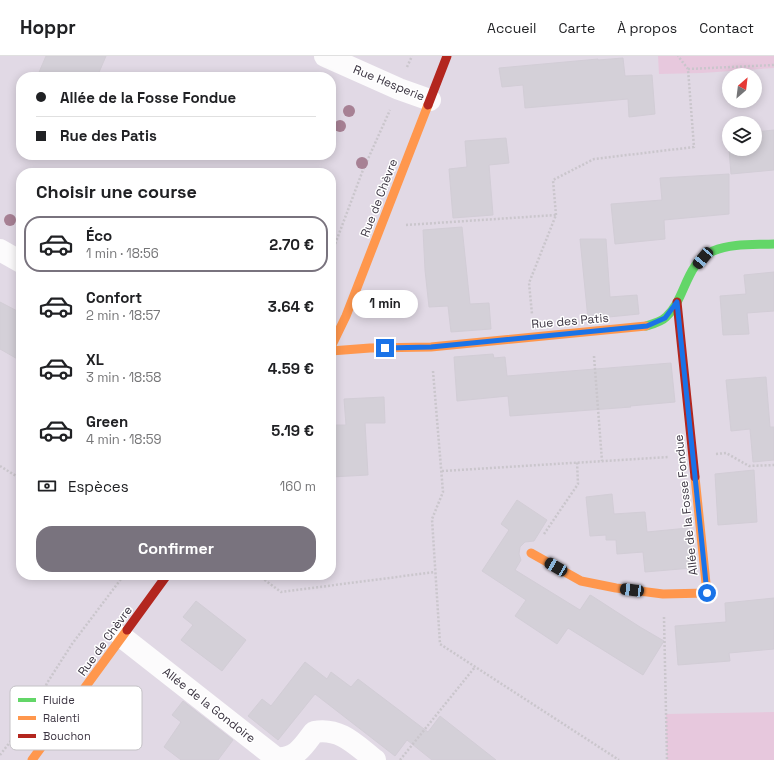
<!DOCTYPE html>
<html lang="fr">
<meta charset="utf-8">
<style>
body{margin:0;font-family:"Space Grotesk",sans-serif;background:#f6f6f6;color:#202124;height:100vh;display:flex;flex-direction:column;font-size:15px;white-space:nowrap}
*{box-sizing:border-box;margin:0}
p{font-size:13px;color:#757577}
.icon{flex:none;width:22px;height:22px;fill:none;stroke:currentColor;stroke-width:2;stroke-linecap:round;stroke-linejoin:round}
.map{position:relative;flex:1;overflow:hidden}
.drawer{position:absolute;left:16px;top:112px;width:320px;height:412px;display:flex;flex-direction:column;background:#fff;border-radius:16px;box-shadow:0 2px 10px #0003}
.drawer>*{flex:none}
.guide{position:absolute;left:16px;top:16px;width:320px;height:88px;border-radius:16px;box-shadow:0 2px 10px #0003;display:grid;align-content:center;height:88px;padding:0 20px;background:#fff}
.needle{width:26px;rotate:28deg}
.controls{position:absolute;left:722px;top:12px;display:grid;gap:8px}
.controls a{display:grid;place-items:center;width:40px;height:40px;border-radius:50%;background:#fff;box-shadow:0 2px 10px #0003;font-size:20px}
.end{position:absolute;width:18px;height:18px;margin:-9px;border:5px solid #1a73e8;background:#fff;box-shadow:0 0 0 2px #fff}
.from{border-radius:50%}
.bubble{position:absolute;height:28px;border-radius:14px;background:#fff;box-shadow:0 2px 10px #0003;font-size:13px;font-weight:700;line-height:28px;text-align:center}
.car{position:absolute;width:12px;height:24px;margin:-12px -6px;border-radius:5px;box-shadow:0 0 3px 1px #0007;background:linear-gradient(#222 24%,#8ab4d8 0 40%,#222 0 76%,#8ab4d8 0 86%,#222 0)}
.guide b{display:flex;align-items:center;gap:14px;height:38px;font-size:15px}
.guide b+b{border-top:1px solid #e0e0e0}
.guide i{width:10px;height:10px;background:#202124}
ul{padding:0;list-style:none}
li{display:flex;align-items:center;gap:12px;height:56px;margin:0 8px 6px;padding:0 12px;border:2px solid transparent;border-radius:16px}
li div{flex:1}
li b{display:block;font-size:15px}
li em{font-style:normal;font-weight:700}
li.on{border-color:#79737e}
li>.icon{width:36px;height:36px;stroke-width:1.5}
h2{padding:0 20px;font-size:18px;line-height:48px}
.pay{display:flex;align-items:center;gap:10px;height:44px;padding:0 20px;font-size:15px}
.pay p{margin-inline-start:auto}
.action{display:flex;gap:8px;margin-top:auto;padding:8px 20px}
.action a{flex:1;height:46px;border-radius:16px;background:#79737e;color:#fff;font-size:16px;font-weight:700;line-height:46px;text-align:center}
header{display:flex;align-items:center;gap:24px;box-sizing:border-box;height:56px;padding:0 20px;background:#fff;border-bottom:1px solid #e0e0e0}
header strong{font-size:19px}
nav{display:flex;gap:22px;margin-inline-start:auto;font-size:14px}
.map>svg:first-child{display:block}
.residential{fill:#e1d9e5;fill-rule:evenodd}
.green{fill:#e7c8dd}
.building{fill:#d4d0d8;stroke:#d2cdd6}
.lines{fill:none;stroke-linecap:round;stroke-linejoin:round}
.path{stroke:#cac6cc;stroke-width:2.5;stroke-dasharray:2 2;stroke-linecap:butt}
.street{stroke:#fcfbfc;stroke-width:22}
.fast{stroke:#63d668;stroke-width:9}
.slow{stroke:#ff974d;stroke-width:9}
.jam{stroke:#b3261e;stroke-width:9}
.tree{fill:#a78194}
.route{stroke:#1a73e8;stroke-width:5}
.labels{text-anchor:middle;stroke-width:3;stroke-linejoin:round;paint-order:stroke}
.street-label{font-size:12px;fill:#3c3542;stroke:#fff}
.key{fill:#fff;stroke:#c4c2c6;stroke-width:1}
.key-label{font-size:11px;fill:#3c3542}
</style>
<header>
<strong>Hoppr</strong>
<nav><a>Accueil</a><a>Carte</a><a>À propos</a><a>Contact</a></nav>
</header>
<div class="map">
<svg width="774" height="704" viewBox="0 0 774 704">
<rect width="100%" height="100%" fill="#ebe7ee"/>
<path class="residential" d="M 0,0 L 774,0 L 774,704 L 0,704 ZM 729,19 L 755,19 L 755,45 L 729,45 ZM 21,21 L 331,21 L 331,99 L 21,99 ZM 729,67 L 755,67 L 755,93 L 729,93 ZM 21,117 L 331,117 L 331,519 L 21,519 Z"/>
<g class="green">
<path d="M 658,0 L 774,0 L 774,12 L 702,17 L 659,18 Z"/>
<path d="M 774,656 L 774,704 L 667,704 L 666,658 Z"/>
</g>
<g class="building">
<path d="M 46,0 L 106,0 L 97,21 L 37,21 Z"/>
<path d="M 623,2 L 625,20 L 652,19 L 655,58 L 629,61 L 628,43 L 525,52 L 523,29 L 502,31 L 499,12 L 598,3 L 598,4 Z"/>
<path d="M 774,74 L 774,114 L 731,118 L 729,93 L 755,93 L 755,76 Z"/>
<path d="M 506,82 L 509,107 L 489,109 L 493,159 L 453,162 L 449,113 L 467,111 L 465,85 Z"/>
<path d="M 729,118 L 729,158 L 664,164 L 665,183 L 615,188 L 611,148 L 662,144 L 660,122 Z"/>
<path d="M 462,171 L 470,248 L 489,247 L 491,273 L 451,276 L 448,250 L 429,251 L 425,214 L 423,174 Z"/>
<path d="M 580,183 L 606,183 L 610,241 L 637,239 L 639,258 L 588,263 Z"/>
<path d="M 774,216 L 774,255 L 747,257 L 749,278 L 723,279 L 720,240 L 746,238 L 744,219 Z"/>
<path d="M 0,246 L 21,257 L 21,305 L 0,293 Z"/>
<path d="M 493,298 L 494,302 L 505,301 L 507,320 L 671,307 L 675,346 L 630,350 L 631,351 L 510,360 L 508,340 L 457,345 L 454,301 Z"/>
<path d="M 766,321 L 770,371 L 774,371 L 774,404 L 753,406 L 750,373 L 731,375 L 726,324 Z"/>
<path d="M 384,341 L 385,367 L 365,367 L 368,419 L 331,421 L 331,369 L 346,369 L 344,343 Z"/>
<path d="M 754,414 L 757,466 L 718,469 L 715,418 Z"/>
<path d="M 612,438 L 614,458 L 645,456 L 647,476 L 688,472 L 692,512 L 645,516 L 643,496 L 617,498 L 616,484 L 606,484 L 606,479 L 590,480 L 586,441 Z"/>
<path d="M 517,444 L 547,464 L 534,485 L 525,486 L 520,491 L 519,498 L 521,504 L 515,514 L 580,554 L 590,539 L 592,540 L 640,571 L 664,585 L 643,619 L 568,572 L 557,588 L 515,560 L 526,544 L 482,515 L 509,474 L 501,468 Z"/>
<path d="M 774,542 L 774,593 L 729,597 L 730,605 L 678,609 L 675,570 L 726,566 L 725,547 Z"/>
<path d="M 196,545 L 246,584 L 222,615 L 181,584 L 193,569 L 183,561 Z"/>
<path d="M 305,606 L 327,623 L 331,616 L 351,631 L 358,623 L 428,676 L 440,660 L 496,704 L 432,704 L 407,684 L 395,700 L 315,638 L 278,684 L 248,660 L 262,643 L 271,650 Z"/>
<path d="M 183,645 L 233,684 L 218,704 L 181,704 L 164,691 L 181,666 L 172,659 Z"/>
</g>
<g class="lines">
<g class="path">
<path d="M 407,11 L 412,0"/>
<path d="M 688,13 L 774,9"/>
<path d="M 556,159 L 553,124 L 594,103 L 694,91 L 688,13 L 678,0"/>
<path d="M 406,169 L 556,159 L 529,227 L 532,258"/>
<path d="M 331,199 L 363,114 L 390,54"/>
<path d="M 594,300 L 602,405"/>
<path d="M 433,315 L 443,436 L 432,463 L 440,588 L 619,704"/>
<path d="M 716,398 L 726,397 L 749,410 L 774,409"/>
<path d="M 0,410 L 21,423"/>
<path d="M 442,415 L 669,401"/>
<path d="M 544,478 L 578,428 L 577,406"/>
<path d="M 258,519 L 281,536 L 435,516"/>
<path d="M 664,561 L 667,704"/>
<path d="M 0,699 L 37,651 L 47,627 L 72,588 L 124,519"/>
<path d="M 400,704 L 475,611"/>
</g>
<g class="street">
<path d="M 325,0 L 399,33 L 430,44"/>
<path d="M 0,194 L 21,206"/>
<path d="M 122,581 L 276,702 C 296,704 304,689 314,676 C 340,671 356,689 375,704"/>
</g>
<path class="fast" d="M 646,270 C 653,268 661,266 666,261 C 686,243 685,207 713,195 C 732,187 754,189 774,188"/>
<g class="slow">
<path d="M 331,291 L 346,260 L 428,49"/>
<path d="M 331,295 L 370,292 L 431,291 L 646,270"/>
<path d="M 531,497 L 581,525 L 616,532 L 663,538 L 707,537 L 695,421"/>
<path d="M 32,704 L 127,574"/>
</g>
<g class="jam">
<path d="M 428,49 L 447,0"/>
<path d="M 677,246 L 695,421"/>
<path d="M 127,574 L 167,519"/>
</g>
</g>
<g class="tree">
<circle cx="349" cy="55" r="6"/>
<circle cx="340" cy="70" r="6"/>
<circle cx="362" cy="107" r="6"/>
<circle cx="10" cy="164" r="6"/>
</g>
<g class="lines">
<path class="route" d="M 385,292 L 431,291 L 647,270 L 665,262 L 677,246 L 707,537"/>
</g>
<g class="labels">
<g class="street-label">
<text transform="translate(389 27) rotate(22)" y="4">Rue Hesperie</text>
<text transform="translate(379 142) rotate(-69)" y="4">Rue de Chèvre</text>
<text transform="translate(570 265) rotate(-5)" y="4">Rue des Patis</text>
<text transform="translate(686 449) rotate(-96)" y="4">Allée de la Fosse Fondue</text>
<text transform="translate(105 585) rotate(-54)" y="4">Rue de Chèvre</text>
<text transform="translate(209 649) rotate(38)" y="4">Allée de la Gondoire</text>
</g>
</g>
<rect x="10" y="630" width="132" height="64" rx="6" class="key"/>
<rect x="18" y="642" width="18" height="4" fill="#63d668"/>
<rect x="18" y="660" width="18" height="4" fill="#ff974d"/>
<rect x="18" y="678" width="18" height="4" fill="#b3261e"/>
<g class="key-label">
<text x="43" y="648">Fluide</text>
<text x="43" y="666">Ralenti</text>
<text x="43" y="684">Bouchon</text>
</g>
</svg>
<div class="controls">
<a><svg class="needle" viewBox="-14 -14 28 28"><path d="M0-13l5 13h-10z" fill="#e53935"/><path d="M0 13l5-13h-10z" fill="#757577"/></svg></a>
<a><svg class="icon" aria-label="layers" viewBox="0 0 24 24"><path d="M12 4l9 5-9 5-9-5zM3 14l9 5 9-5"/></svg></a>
</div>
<i class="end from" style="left:707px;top:537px"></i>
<i class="end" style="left:385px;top:292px"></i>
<div class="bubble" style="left:352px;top:234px;width:66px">1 min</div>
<i class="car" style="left:703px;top:202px;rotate:220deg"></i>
<i class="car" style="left:556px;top:511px;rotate:300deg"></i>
<i class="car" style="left:632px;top:534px;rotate:277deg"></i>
<div class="guide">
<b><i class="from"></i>Allée de la Fosse Fondue</b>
<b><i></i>Rue des Patis</b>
</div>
<section class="drawer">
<h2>Choisir une course</h2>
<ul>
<li class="on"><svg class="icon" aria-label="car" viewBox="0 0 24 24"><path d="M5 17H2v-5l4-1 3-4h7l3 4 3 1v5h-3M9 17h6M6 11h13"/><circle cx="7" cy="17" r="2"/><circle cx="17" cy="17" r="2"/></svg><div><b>Éco</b><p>1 min · 18:56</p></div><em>2.70 €</em></li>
<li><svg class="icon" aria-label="car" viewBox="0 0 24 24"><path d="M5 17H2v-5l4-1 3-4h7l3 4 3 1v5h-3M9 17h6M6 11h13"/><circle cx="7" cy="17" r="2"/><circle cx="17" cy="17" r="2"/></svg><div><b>Confort</b><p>2 min · 18:57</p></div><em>3.64 €</em></li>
<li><svg class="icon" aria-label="car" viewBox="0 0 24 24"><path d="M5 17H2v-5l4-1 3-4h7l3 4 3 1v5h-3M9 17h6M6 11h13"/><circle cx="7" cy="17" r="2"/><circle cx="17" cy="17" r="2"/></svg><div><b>XL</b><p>3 min · 18:58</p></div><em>4.59 €</em></li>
<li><svg class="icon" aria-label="car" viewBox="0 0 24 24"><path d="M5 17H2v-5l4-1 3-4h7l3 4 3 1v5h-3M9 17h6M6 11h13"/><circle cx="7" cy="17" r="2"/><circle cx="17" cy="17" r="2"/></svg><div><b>Green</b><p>4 min · 18:59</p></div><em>5.19 €</em></li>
</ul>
<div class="pay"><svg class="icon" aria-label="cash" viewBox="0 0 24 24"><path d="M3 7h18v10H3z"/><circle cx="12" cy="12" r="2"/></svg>Espèces<p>160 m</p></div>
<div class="action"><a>Confirmer</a></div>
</section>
</div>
